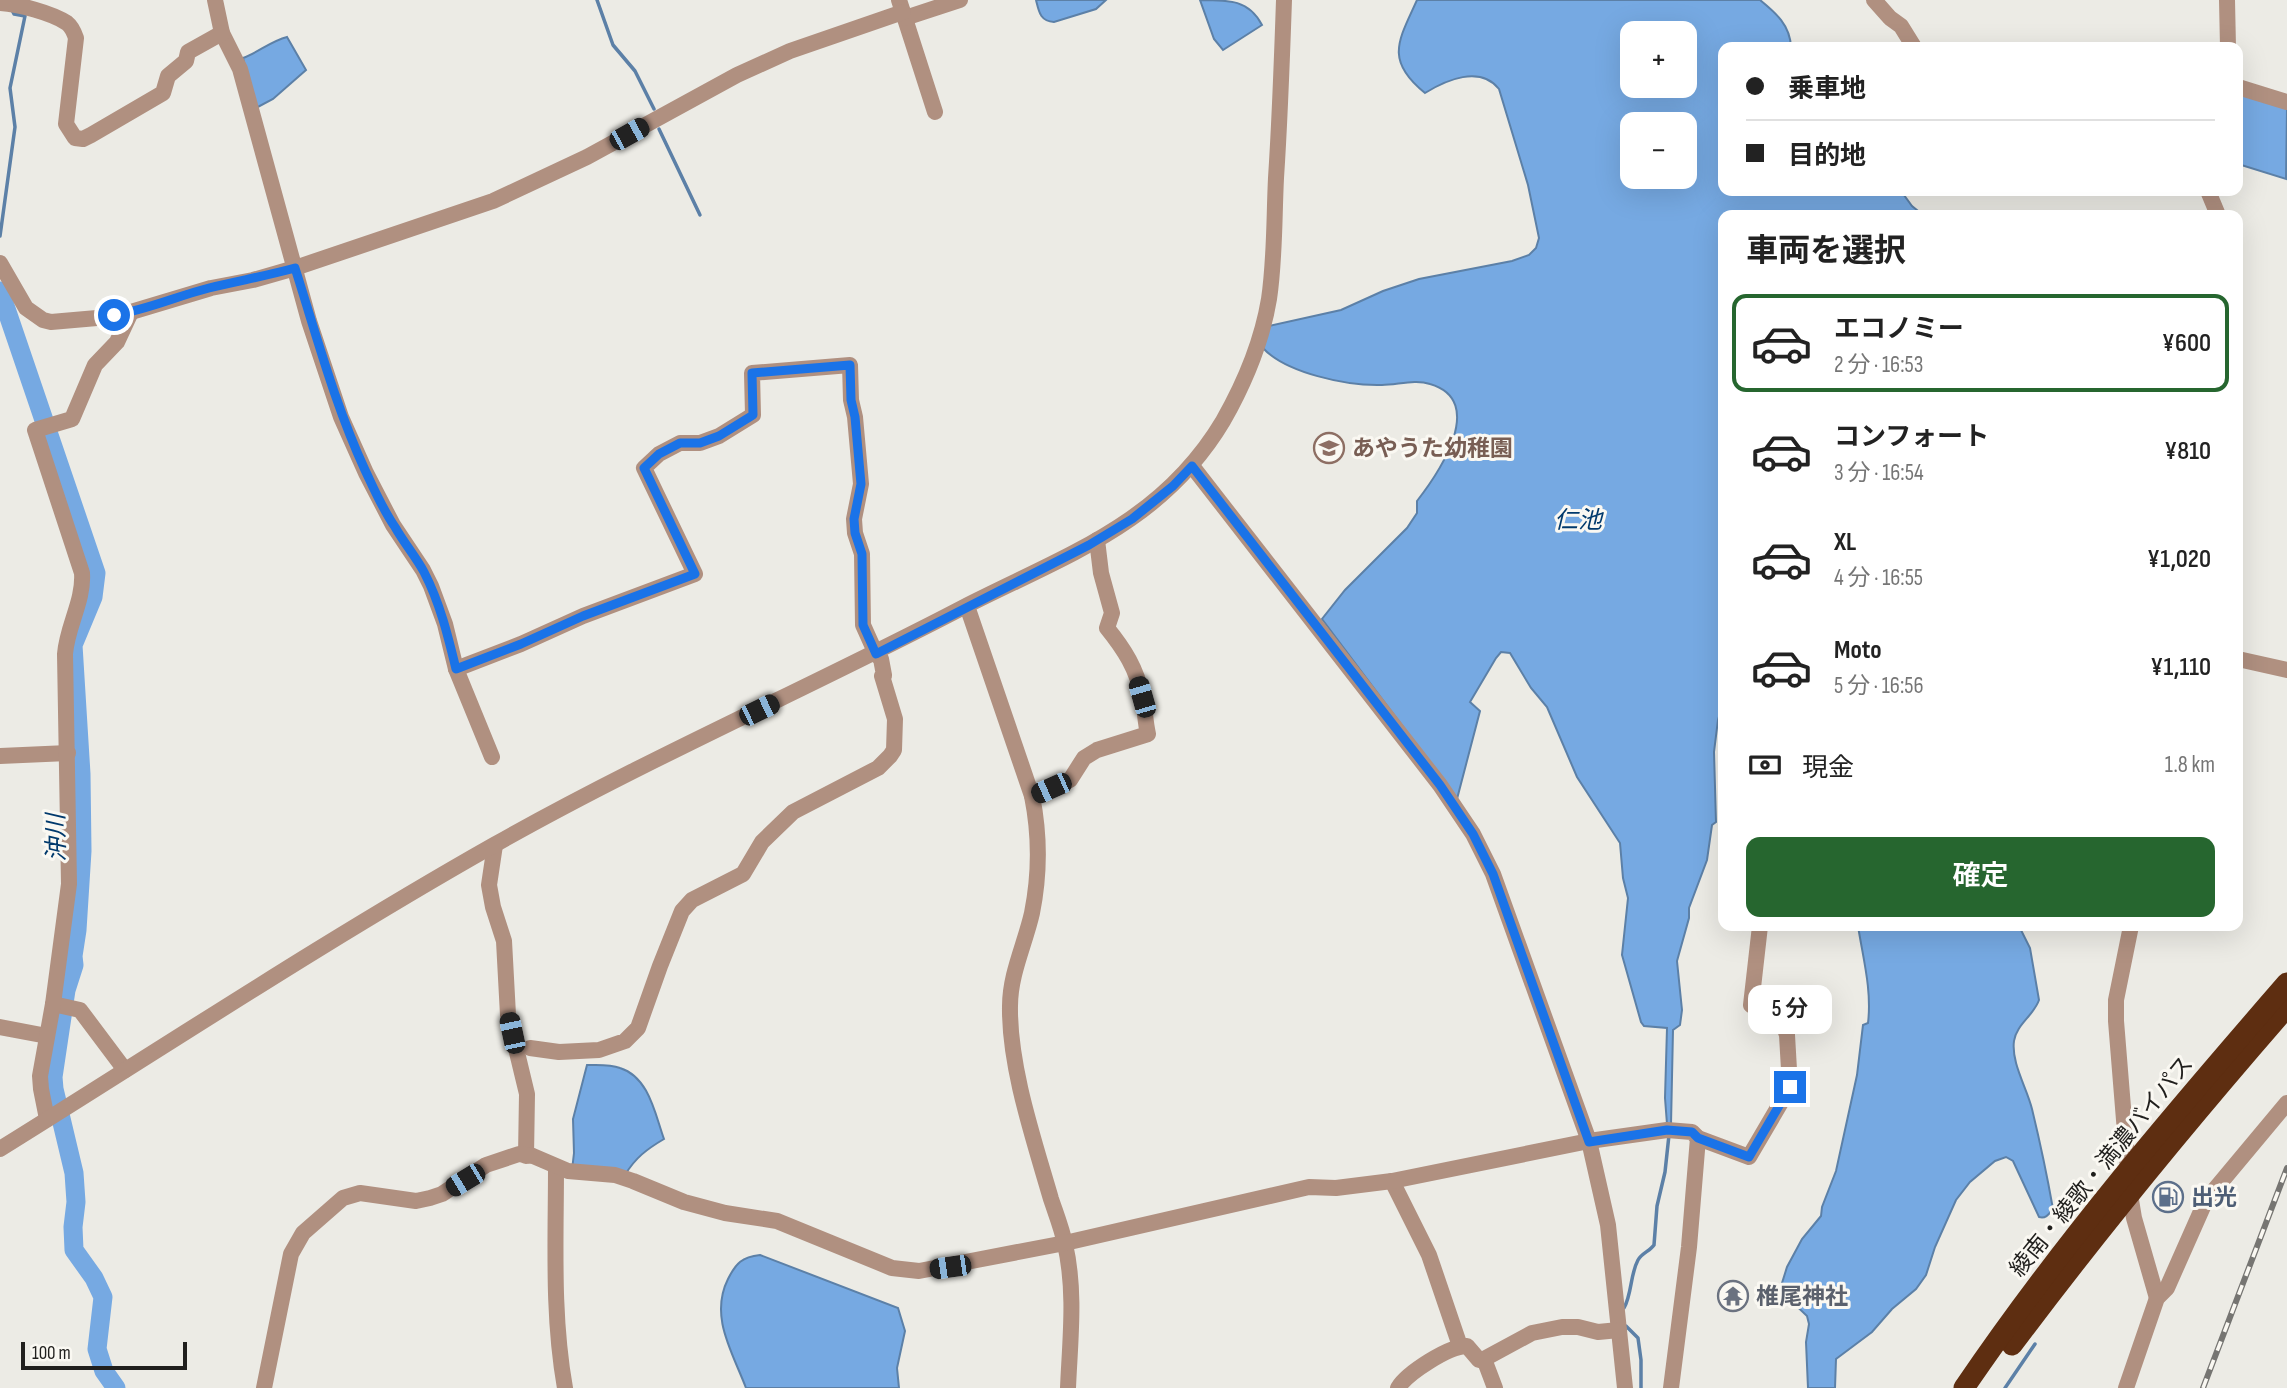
<!DOCTYPE html>
<html lang="ja">
<meta charset="utf-8">
<style>
body{margin:0;font-family:"Sofia Sans Condensed","Noto Sans JP",sans-serif;background:#f2f2f2;color:#222;height:100vh;display:flex;flex-direction:column;font-size:26px;white-space:nowrap}
*{box-sizing:border-box;margin:0}
p{font-size:23px;color:#767676}
.icon{flex:none;width:38px;height:38px;fill:none;stroke:currentColor;stroke-width:2;stroke-linecap:round;stroke-linejoin:round}
.map{position:relative;flex:1;overflow:hidden}
.details{position:absolute;left:1718px;top:210px;width:525px;height:721px;display:flex;flex-direction:column;background:#fff;border-radius:14px;box-shadow:0 7px 28px #0002}
.details>*{flex:none}
.banner{position:absolute;left:1718px;top:42px;width:525px;height:154px;border-radius:14px;box-shadow:0 7px 28px #0002;display:grid;align-content:center;height:154px;padding:0 28px;background:#fff}
.fabs{position:absolute;left:1620px;top:21px;display:grid;gap:14px}
.fabs a{display:grid;place-items:center;width:77px;height:77px;border-radius:14px;background:#fff;box-shadow:0 7px 28px #0002;font-size:35px}
.scale{position:absolute;left:21px;bottom:18px;width:166px;box-sizing:border-box;padding-left:7px;border:4px solid #201f1d;border-top:0;font-size:19px;line-height:24px;white-space:nowrap;color:#201f1d;-webkit-text-stroke:5px #faf8f2;paint-order:stroke}
.end{position:absolute;width:32px;height:32px;margin:-16px;border:9px solid #1a73e8;background:#fff;box-shadow:0 0 0 4px #fff}
.from{border-radius:50%}
.bubble{position:absolute;height:49px;border-radius:14px;background:#fff;box-shadow:0 7px 28px #0002;font-size:23px;font-weight:600;line-height:49px;text-align:center}
.car{position:absolute;width:21px;height:42px;margin:-21px -10px;border-radius:9px;box-shadow:0 0 5px 2px #0007;background:linear-gradient(#222 24%,#8ab4d8 0 40%,#222 0 76%,#8ab4d8 0 86%,#222 0)}
.banner b{display:flex;align-items:center;gap:24px;height:66px;font-size:26px}
.banner b+b{border-top:2px solid #e0e0e0}
.banner i{width:18px;height:18px;background:#222}
ul{padding:0;list-style:none}
li{display:flex;align-items:center;gap:21px;height:98px;margin:0 14px 10px;padding:0 14px;border:4px solid transparent;border-radius:14px}
li div{flex:1}
li b{display:block;font-size:26px}
li em{font-style:normal;font-weight:600}
li.active{border-color:#26662f}
li>.icon{width:63px;height:63px;stroke-width:1.5}
h2{padding:0 28px;font-size:32px;line-height:84px}
.pay{display:flex;align-items:center;gap:18px;height:77px;padding:0 28px;font-size:26px}
.pay p{margin-inline-start:auto}
.cta{display:flex;gap:14px;margin-top:auto;padding:14px 28px}
.cta a{flex:1;height:80px;border-radius:14px;background:#26662f;color:#fff;font-size:28px;font-weight:600;line-height:80px;text-align:center}
.map>svg:first-child{display:block}
.water{fill:#76a9e2;stroke:#5c80a7;stroke-width:2;fill-rule:evenodd}
.lines{fill:none;stroke-linecap:round;stroke-linejoin:round}
.stream{stroke:#5c80a7;stroke-width:3.5}
.river{stroke:#76a9e2;stroke-width:19}
.minor{stroke:#b09080;stroke-width:16}
.highway{stroke:#5e2e11;stroke-width:21}
.rail-casing{stroke:#767572;stroke-width:6}
.rail{stroke:#faf8f2;stroke-width:3.5;stroke-dasharray:10;stroke-linecap:butt}
.route{stroke:#1a73e8;stroke-width:9}
.labels{text-anchor:middle;stroke-width:6;stroke-linejoin:round;paint-order:stroke}
.education-label{font-size:23px;font-weight:bold;fill:#785e54;stroke:#faf8f2;text-anchor:start}
.street-label{font-size:23px;fill:#201f1d;stroke:#faf8f2}
.service-label{font-size:23px;font-weight:bold;fill:#4e5e75;stroke:#faf8f2;text-anchor:start}
.worship-label{font-size:23px;font-weight:bold;fill:#5b616d;stroke:#faf8f2;text-anchor:start}
.water-label{font-size:24px;font-style:italic;fill:#00396c;stroke:#faf8f2}
</style>
<div class="map">
<svg width="2287" height="1388" viewBox="0 0 2287 1388">
<rect width="100%" height="100%" fill="#ecebe5"/>
<g class="water">
<path d="M 1036,0 L 1106,0 L 1096,9 L 1054,22 C 1040,21 1039,12 1036,0 Z"/>
<path d="M 1200,0 C 1230,0 1249,0 1262,25 L 1223,50 L 1214,39 Z"/>
<path d="M 1417,0 L 1760,0 C 1776,13 1790,25 1791,47 L 1724,47 L 1724,191 L 1901,191 L 1912,206 L 1923,215 L 1724,215 L 1724,560 L 1722,561 L 1724,572 L 1724,699 L 1718,720 L 1714,752 L 1716,822 L 1712,825 L 1707,860 L 1689,908 L 1689,918 L 1677,961 L 1682,1010 L 1680,1025 L 1673,1030 L 1671,1125 L 1667,1124 L 1665,1098 L 1667,1028 L 1644,1026 L 1641,1022 L 1622,955 L 1628,898 L 1623,878 L 1620,843 L 1577,777 L 1547,707 L 1531,688 L 1510,653 L 1501,652 L 1496,658 L 1470,702 L 1480,711 L 1457,799 L 1322,619 L 1345,590 L 1407,528 L 1417,513 L 1417,501 C 1438,474 1488,401 1430,384 C 1415,379 1397,385 1382,385 C 1347,386 1285,373 1262,347 L 1269,326 L 1341,310 L 1383,291 L 1419,279 L 1512,261 L 1529,255 L 1536,248 L 1539,238 L 1528,185 L 1499,89 C 1480,65 1446,80 1425,93 C 1384,60 1399,40 1417,0 ZM 1633,33 L 1685,33 L 1685,86 L 1633,86 ZM 1633,124 L 1685,124 L 1685,177 L 1633,177 Z"/>
<path d="M 287,37 L 306,70 L 273,99 L 254,109 L 243,58 C 259,52 271,41 287,37 Z"/>
<path d="M 2238,93 L 2287,108 L 2286,179 L 2238,164 Z"/>
<path d="M 1858,926 L 2019,926 L 2030,948 L 2039,1000 C 2034,1015 2016,1025 2014,1041 C 2011,1063 2027,1088 2032,1109 C 2040,1142 2047,1175 2053,1209 C 2049,1214 2046,1219 2039,1217 L 2013,1161 L 2006,1157 L 1995,1161 L 1970,1182 L 1956,1200 L 1935,1247 L 1926,1275 L 1916,1289 L 1892,1309 L 1872,1332 L 1836,1359 L 1835,1388 L 1808,1388 L 1806,1342 L 1809,1324 L 1807,1316 L 1784,1294 L 1782,1283 L 1787,1267 L 1802,1239 L 1821,1216 L 1822,1207 L 1836,1171 L 1857,1075 L 1863,1025 L 1868,1023 C 1872,990 1863,958 1858,926 Z"/>
<path d="M 587,1065 C 598,1065 610,1064 620,1068 C 649,1077 655,1114 664,1139 C 647,1149 635,1158 625,1175 L 572,1170 L 574,1153 L 573,1119 Z"/>
<path d="M 760,1255 L 898,1308 L 905,1331 L 897,1368 L 899,1388 L 746,1388 C 733,1353 709,1317 728,1279 C 736,1263 742,1257 760,1255 Z"/>
</g>
<g class="lines">
<g class="stream">
<path d="M 597,0 L 613,45 L 635,71 L 654,109"/>
<path d="M 659,129 L 700,215"/>
<path d="M 0,236 L 15,127 L 10,88 L 25,16 L 14,14 L 12,10"/>
<path d="M 1624,1308 C 1632,1294 1630,1275 1638,1260 C 1642,1253 1650,1251 1654,1245 L 1657,1206 L 1665,1172 L 1669,1135"/>
<path d="M 1626,1326 L 1638,1338 L 1641,1360 L 1641,1388"/>
<path d="M 2005,1388 L 2035,1344"/>
</g>
<path class="river" d="M 0,291 L 96,573 L 93,597 L 73,645 L 81,774 L 82,851 L 77,930 L 73,956 L 74,965 L 66,990 L 53,1077 L 54,1089 L 74,1173 L 76,1202 L 73,1227 L 74,1250 L 94,1278 L 103,1297 L 97,1349 L 104,1371 L 116,1388"/>
<g class="minor">
<path d="M 215,0 L 222,33 L 240,69 L 309,321 L 341,417 L 366,473 L 393,525 L 423,570 L 431,586 L 445,624 L 456,669 L 492,757"/>
<path d="M 899,0 L 935,112"/>
<path d="M 1874,0 L 1890,18 L 1901,26 L 1914,47"/>
<path d="M 2227,0 L 2228,47"/>
<path d="M 0,3 C 18,4 52,13 67,23 C 72,27 74,32 76,38 L 66,124 L 75,138 L 83,139 L 91,135 L 163,93 L 168,76 L 186,61 L 188,52 L 222,33"/>
<path d="M 905,18 L 960,0"/>
<path d="M 2238,87 L 2287,102"/>
<path d="M 2208,191 L 2218,215"/>
<path d="M 0,263 L 26,308 L 43,320 L 51,322 L 97,318 L 131,312 L 211,288 L 253,280 L 295,268 L 493,201 L 587,157 L 737,75 L 790,51 L 903,12"/>
<path d="M 1192,466 L 1440,785 L 1473,834 L 1493,874 L 1589,1141 L 1608,1225 L 1625,1388"/>
<path d="M 967,606 L 1032,796 C 1040,836 1040,873 1032,913 C 1025,944 1010,974 1010,1006 C 1009,1067 1034,1140 1051,1199 C 1056,1214 1062,1229 1065,1244 C 1076,1292 1070,1340 1068,1388"/>
<path d="M 2238,659 L 2287,670"/>
<path d="M 456,669 L 521,644 L 583,616 L 695,574 L 644,468 L 659,454 L 680,443 L 700,443 L 719,436 L 753,415 L 752,373 L 850,365 L 851,400 L 855,417 L 861,484 L 854,519 L 855,533 L 862,554 L 863,625 L 876,654 L 881,659 L 884,675 L 882,676 L 895,719 L 894,750 L 890,756 L 878,768 L 793,812 L 762,842 L 743,874 L 692,900 L 682,911 L 660,966 L 638,1028 L 625,1041 L 599,1050 L 559,1052 L 530,1048"/>
<path d="M 0,756 L 68,753"/>
<path d="M 1032,796 L 1070,780 L 1084,758 L 1097,750 L 1148,734 C 1145,721 1145,708 1142,696 C 1137,669 1124,649 1107,628 L 1112,613 L 1101,573 L 1097,540"/>
<path d="M 495,845 L 489,885 L 493,907 L 504,941 L 508,1015 L 527,1094 L 526,1156"/>
<path d="M 2131,926 L 2116,1000 L 2116,1021 L 2130,1194 L 2134,1218 L 2157,1298"/>
<path d="M 53,1004 L 80,1010 L 125,1070"/>
<path d="M 0,1027 L 47,1036"/>
<path d="M 47,1119 L 41,1089 L 40,1076 L 53,1004 L 69,884 L 65,654 C 67,626 84,601 82,573 L 35,430 L 72,419 L 95,365 L 117,342 L 131,312"/>
<path d="M 0,1149 C 164,1047 326,940 494,845 C 646,759 807,689 962,608 C 1063,556 1161,525 1223,421 C 1244,384 1262,341 1269,299 C 1275,259 1274,218 1276,178 C 1280,118 1282,59 1284,0"/>
<path d="M 556,1167 C 556,1241 552,1315 565,1388"/>
<path d="M 1392,1181 L 1429,1255 L 1460,1346"/>
<path d="M 1484,1359 L 1532,1333 L 1562,1327 L 1578,1327 L 1598,1332 L 1619,1330"/>
<path d="M 264,1388 L 291,1254 L 303,1233 L 343,1198 L 360,1193 L 416,1201 L 430,1198 L 442,1194 L 486,1165 L 519,1154 L 533,1156 L 568,1171 L 615,1175 L 633,1181 L 684,1202 L 725,1213 L 777,1221 L 892,1268 L 919,1271 L 1065,1243 L 1309,1187 L 1336,1188 L 1392,1181 L 1589,1141 L 1667,1130 L 1692,1132 L 1698,1138 L 1749,1157 L 1790,1087 L 1787,1035 L 1783,1024 L 1751,1005 L 1760,926"/>
<path d="M 1398,1388 C 1407,1373 1449,1346 1467,1346 L 1479,1360 L 1484,1359 L 1495,1388"/>
<path d="M 1671,1388 L 1689,1247 L 1698,1138"/>
<path d="M 2126,1388 L 2157,1298 L 2167,1288 L 2206,1200 L 2287,1103"/>
</g>
<g class="highway">
<path d="M 2012,1345 C 2099,1229 2192,1116 2287,1007"/>
<path d="M 1964,1388 C 2061,1245 2174,1113 2287,983"/>
</g>
<g class="rail-casing">
<path id="rail" d="M 2203,1388 L 2287,1168"/>
</g>
<use href="#rail" class="rail"/>
</g>
<g class="lines">
<path class="route" d="M 114,315 C 147,310 177,296 209,288 C 237,281 266,276 295,268 C 317,337 335,405 365,470 C 374,489 383,510 395,527 C 404,543 416,557 424,572 C 440,603 448,636 456,669 L 521,644 L 583,616 L 695,574 L 644,468 L 659,454 L 680,443 L 700,443 L 719,436 L 753,415 L 752,373 L 850,365 L 851,400 L 855,417 L 861,484 L 854,519 L 855,533 L 862,554 L 863,625 L 876,654 L 1089,545 L 1132,519 L 1173,486 L 1192,466 L 1440,785 L 1473,834 L 1493,874 L 1589,1142 L 1667,1130 L 1692,1132 L 1698,1138 L 1749,1157 L 1790,1087"/>
</g>
<defs>
<g id="school-ring" transform="scale(1.575)"><circle r="9.5" fill="#faf8f2" stroke="#8d6e63" stroke-width="1.5"/><path d="M0-5L7-2L0 1L-7-2ZM-4 1L0 2.5L4 1V4Q0 6-4 4Z" fill="#8d6e63"/></g>
<g id="fuel-ring" transform="scale(1.575)"><circle r="9.5" fill="#faf8f2" stroke="#5c6f8a" stroke-width="1.5"/><path d="M-5.5-6h7V0h2V4h1.3V-2.5L3-4.5l.8-.8L6-3V5H2.5V1h-1V6h-7ZM-4.2-4.7v3.2H.2V-4.7Z" fill="#5c6f8a"/></g>
<g id="temple-ring" transform="scale(1.575)"><circle r="9.5" fill="#faf8f2" stroke="#6b7280" stroke-width="1.5"/><path d="M0-6L5-2H3V0L6.5 2.5H4V6H1.5V3h-3V6H-4V2.5H-6.5L-3 0V-2H-5Z" fill="#6b7280"/></g>
</defs>
<g fill-rule="evenodd">
<use href="#school-ring" x="1329" y="448"/>
<use href="#fuel-ring" x="2168" y="1197"/>
<use href="#temple-ring" x="1733" y="1296"/>
</g>
<g class="labels">
<g class="education-label">
<text x="1352" y="456">あやうた幼稚園</text>
</g>
<g class="street-label">
<text transform="translate(2101 1166) rotate(-51)" y="8">綾南・綾歌・満濃バイパス</text>
</g>
<g class="service-label">
<text x="2191" y="1205">出光</text>
</g>
<g class="worship-label">
<text x="1756" y="1304">椎尾神社</text>
</g>
<g class="water-label">
<text x="1578" y="528">仁池</text>
<text transform="translate(56 838) rotate(-91)" y="8">沖川</text>
</g>
</g>
</svg>
<div class="fabs">
<a>+</a>
<a>−</a>
</div>
<div class="scale">100 m</div>
<i class="end from" style="left:114px;top:315px"></i>
<i class="end" style="left:1790px;top:1087px"></i>
<div class="bubble" style="left:1748px;top:985px;width:84px">5 分</div>
<i class="car" style="left:629px;top:134px;rotate:61deg"></i>
<i class="car" style="left:1142px;top:697px;rotate:344deg"></i>
<i class="car" style="left:759px;top:710px;rotate:64deg"></i>
<i class="car" style="left:1051px;top:788px;rotate:246deg"></i>
<i class="car" style="left:512px;top:1033px;rotate:348deg"></i>
<i class="car" style="left:465px;top:1180px;rotate:239deg"></i>
<i class="car" style="left:950px;top:1267px;rotate:262deg"></i>
<div class="banner">
<b><i class="from"></i>乗車地</b>
<b><i></i>目的地</b>
</div>
<section class="details">
<h2>車両を選択</h2>
<ul>
<li class="active"><svg class="icon" aria-label="car" viewBox="0 0 24 24"><path d="M5 17H2v-5l4-1 3-4h7l3 4 3 1v5h-3M9 17h6M6 11h13"/><circle cx="7" cy="17" r="2"/><circle cx="17" cy="17" r="2"/></svg><div><b>エコノミー</b><p>2 分 · 16:53</p></div><em>¥600</em></li>
<li><svg class="icon" aria-label="car" viewBox="0 0 24 24"><path d="M5 17H2v-5l4-1 3-4h7l3 4 3 1v5h-3M9 17h6M6 11h13"/><circle cx="7" cy="17" r="2"/><circle cx="17" cy="17" r="2"/></svg><div><b>コンフォート</b><p>3 分 · 16:54</p></div><em>¥810</em></li>
<li><svg class="icon" aria-label="car" viewBox="0 0 24 24"><path d="M5 17H2v-5l4-1 3-4h7l3 4 3 1v5h-3M9 17h6M6 11h13"/><circle cx="7" cy="17" r="2"/><circle cx="17" cy="17" r="2"/></svg><div><b>XL</b><p>4 分 · 16:55</p></div><em>¥1,020</em></li>
<li><svg class="icon" aria-label="car" viewBox="0 0 24 24"><path d="M5 17H2v-5l4-1 3-4h7l3 4 3 1v5h-3M9 17h6M6 11h13"/><circle cx="7" cy="17" r="2"/><circle cx="17" cy="17" r="2"/></svg><div><b>Moto</b><p>5 分 · 16:56</p></div><em>¥1,110</em></li>
</ul>
<div class="pay"><svg class="icon" aria-label="cash" viewBox="0 0 24 24"><path d="M3 7h18v10H3z"/><circle cx="12" cy="12" r="2"/></svg>現金<p>1.8 km</p></div>
<div class="cta"><a>確定</a></div>
</section>
</div>
